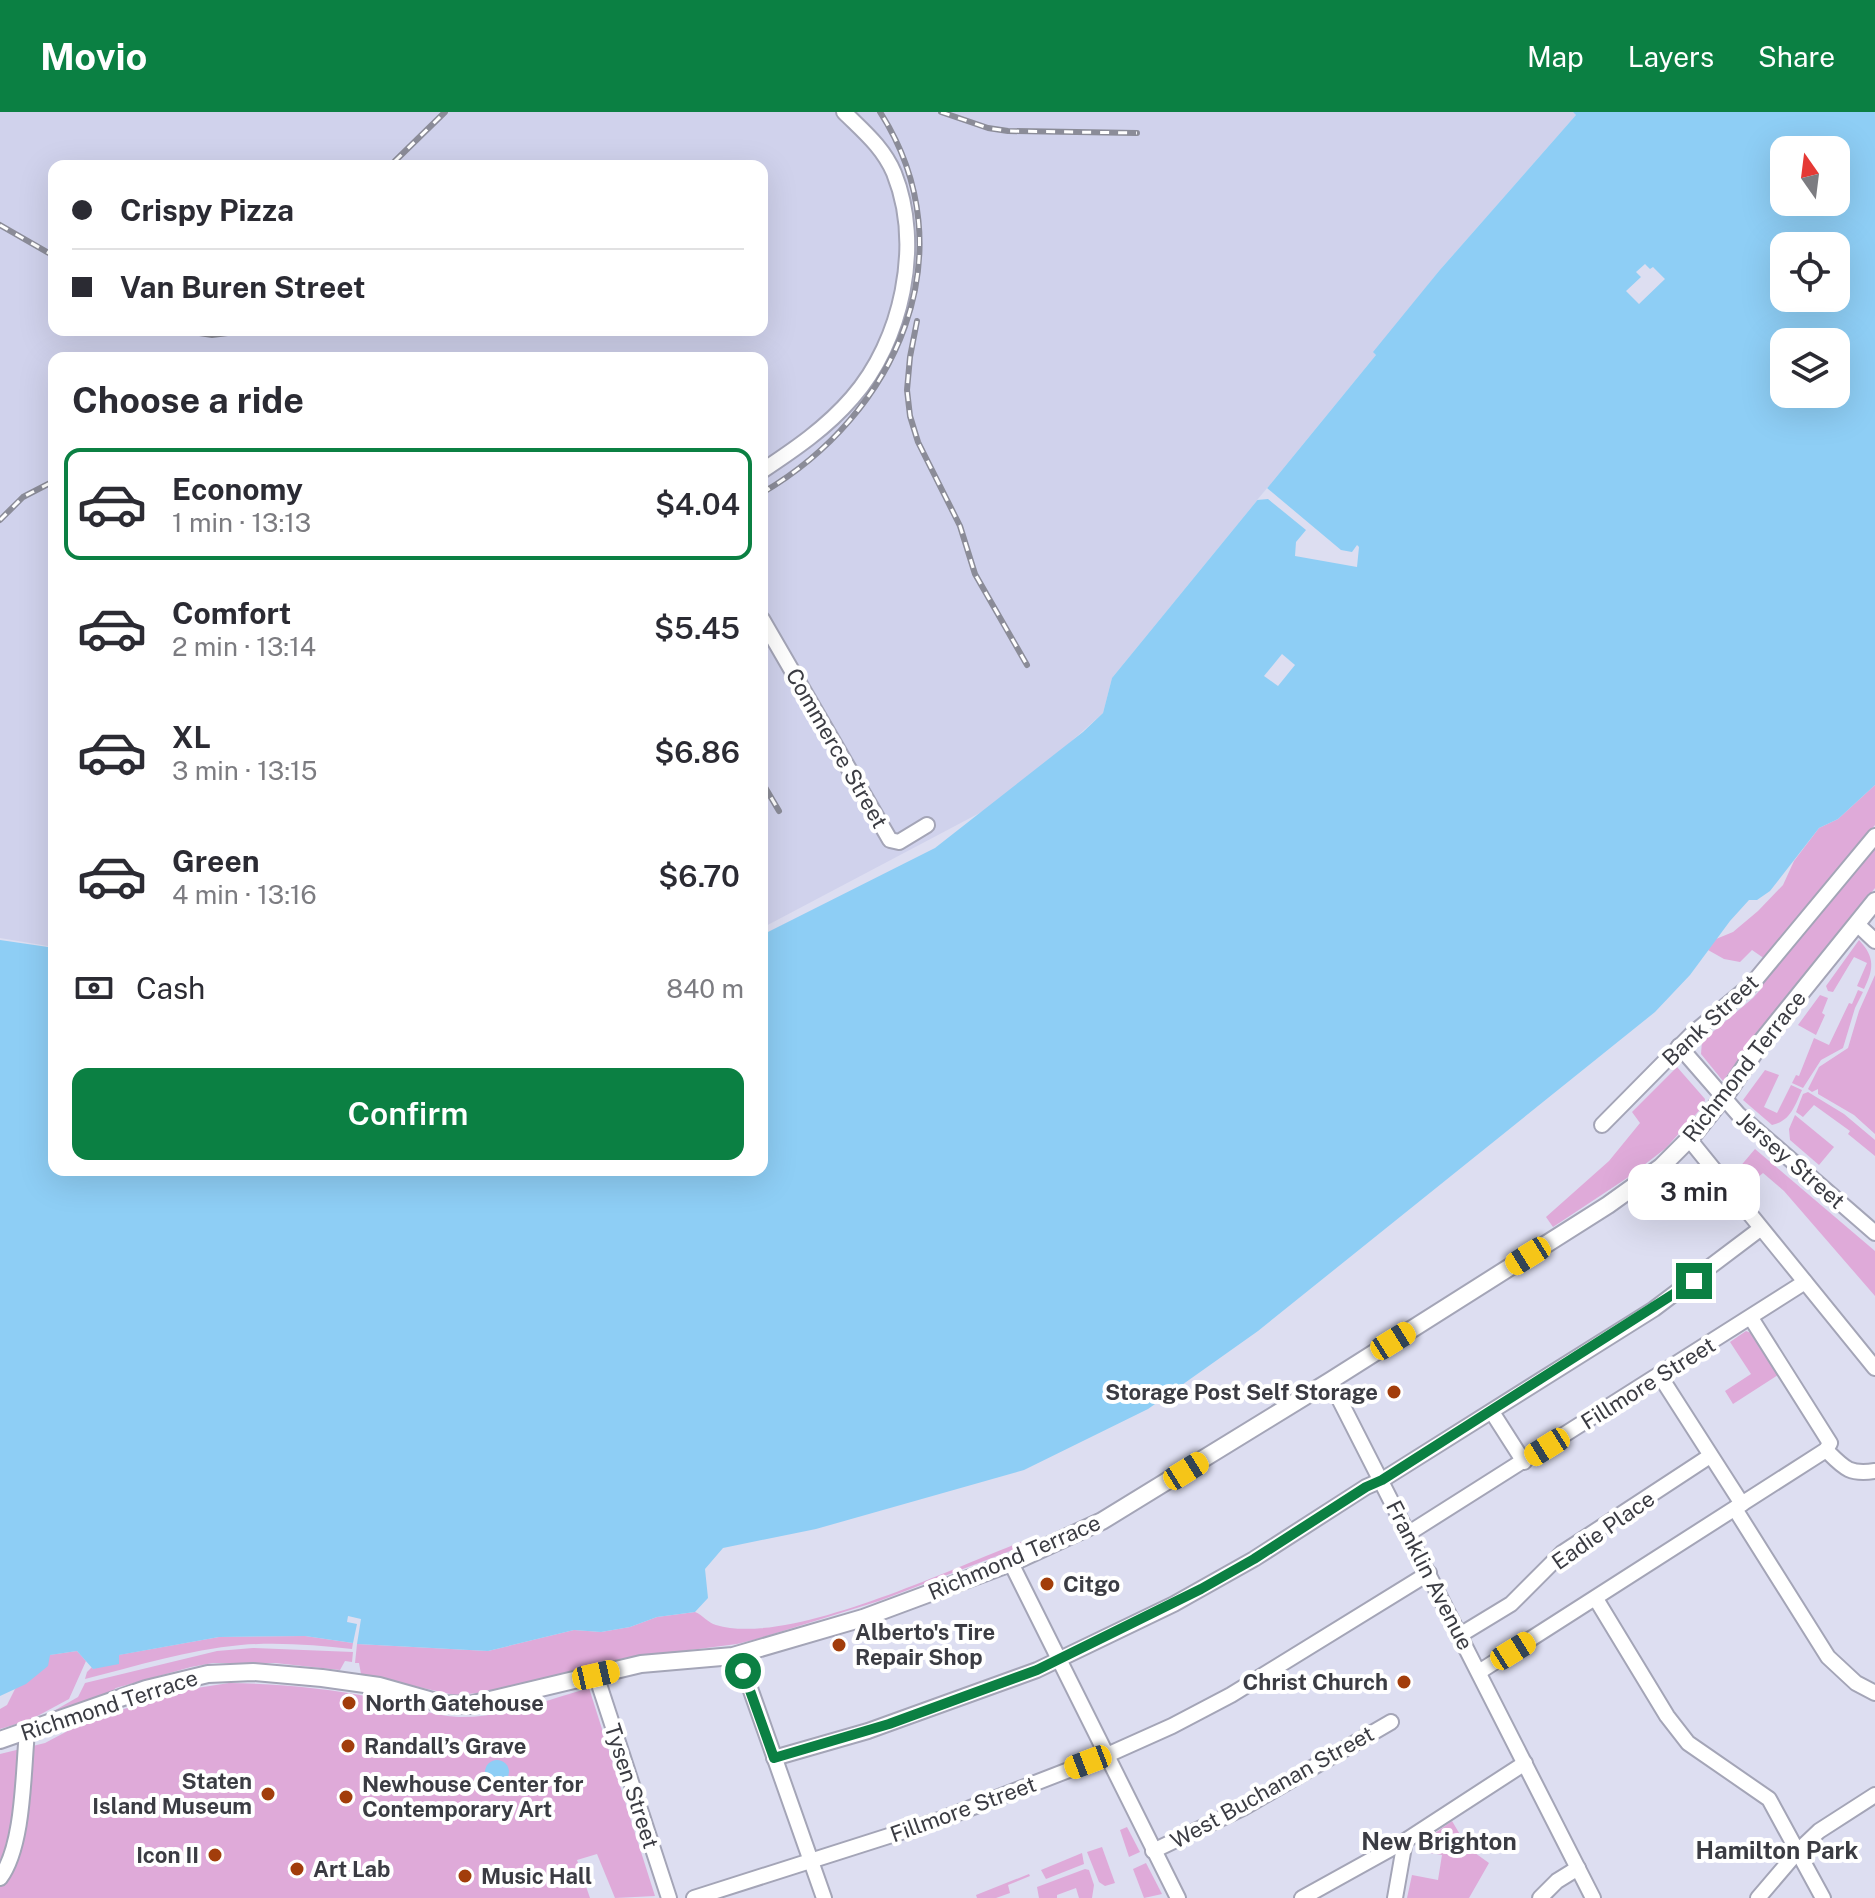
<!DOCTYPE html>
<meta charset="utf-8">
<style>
body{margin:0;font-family:"Public Sans",sans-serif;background:#f7f7f7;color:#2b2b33;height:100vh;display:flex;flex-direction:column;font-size:30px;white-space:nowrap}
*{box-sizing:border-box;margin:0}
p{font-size:26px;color:#7c7c81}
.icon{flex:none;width:44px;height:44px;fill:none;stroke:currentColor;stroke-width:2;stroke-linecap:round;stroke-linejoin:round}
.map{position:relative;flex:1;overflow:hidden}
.side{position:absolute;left:48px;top:240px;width:720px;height:824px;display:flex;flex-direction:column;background:#fff;border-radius:16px;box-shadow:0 8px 32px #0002}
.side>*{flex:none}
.banner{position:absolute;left:48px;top:48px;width:720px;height:176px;border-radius:16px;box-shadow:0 8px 32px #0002;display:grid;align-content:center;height:176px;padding:0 24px;background:#fff}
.needle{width:52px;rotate:346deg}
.controls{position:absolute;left:1770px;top:24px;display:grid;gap:16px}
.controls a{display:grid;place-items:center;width:80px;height:80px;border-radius:16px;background:#fff;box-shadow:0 8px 32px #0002;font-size:40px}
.end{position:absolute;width:36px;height:36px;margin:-18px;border:10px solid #0b8043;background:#fff;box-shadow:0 0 0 4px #fff}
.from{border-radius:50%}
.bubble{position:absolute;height:56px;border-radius:16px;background:#fff;box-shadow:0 8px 32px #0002;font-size:26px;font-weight:600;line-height:56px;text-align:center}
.car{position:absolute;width:24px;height:48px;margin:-24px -12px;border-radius:10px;box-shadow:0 0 6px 2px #0007;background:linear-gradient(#f5c518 24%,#345 0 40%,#f5c518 0 76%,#345 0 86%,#f5c518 0)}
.banner b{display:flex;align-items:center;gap:28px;height:76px;font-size:30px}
.banner b+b{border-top:2px solid #e1e1e2}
.banner i{width:20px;height:20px;background:#2b2b33}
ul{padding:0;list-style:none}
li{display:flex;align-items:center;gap:24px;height:112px;margin:0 16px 12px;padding:0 8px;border:4px solid transparent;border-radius:16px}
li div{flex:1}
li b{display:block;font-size:30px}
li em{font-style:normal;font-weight:600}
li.current{border-color:#0b8043}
li>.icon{width:72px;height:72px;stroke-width:1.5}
h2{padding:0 24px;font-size:36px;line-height:96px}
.pay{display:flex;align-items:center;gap:20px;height:88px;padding:0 24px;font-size:30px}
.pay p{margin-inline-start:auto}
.action{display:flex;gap:16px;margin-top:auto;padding:16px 24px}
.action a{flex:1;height:92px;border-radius:16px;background:#0b8043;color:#fff;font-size:32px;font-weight:600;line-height:92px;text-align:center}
header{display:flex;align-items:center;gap:48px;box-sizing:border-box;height:112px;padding:0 40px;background:#0b8043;color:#fff}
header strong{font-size:38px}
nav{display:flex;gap:44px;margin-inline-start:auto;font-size:28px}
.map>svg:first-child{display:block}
.built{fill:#d0d2ec;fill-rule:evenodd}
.green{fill:#dfaad9}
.water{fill:#8ecef5;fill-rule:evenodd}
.pier{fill:#dddef1}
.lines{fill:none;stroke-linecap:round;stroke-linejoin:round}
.minor-casing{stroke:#a4a5b7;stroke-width:18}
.major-casing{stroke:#a4a5b7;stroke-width:20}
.minor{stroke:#fff;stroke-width:14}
.major{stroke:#fff;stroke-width:16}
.rail-casing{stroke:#8b8c98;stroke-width:6}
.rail{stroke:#fff;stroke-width:3;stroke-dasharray:9;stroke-linecap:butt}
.route{stroke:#0b8043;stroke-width:10}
.poi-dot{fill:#a23d0b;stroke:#fff;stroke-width:3}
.labels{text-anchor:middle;stroke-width:8;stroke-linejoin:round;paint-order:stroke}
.street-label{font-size:22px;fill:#3b3c43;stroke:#fff}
.poi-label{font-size:22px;font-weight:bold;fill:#3b3c43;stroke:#fff;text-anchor:start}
.neighbourhood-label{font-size:24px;font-weight:bold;fill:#3b3c43;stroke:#fff}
</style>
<header>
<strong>Movio</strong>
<nav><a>Map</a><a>Layers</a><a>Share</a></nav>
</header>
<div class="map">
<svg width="1875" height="1786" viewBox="0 0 1875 1786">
<rect width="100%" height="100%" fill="#dddef1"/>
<path class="built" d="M 0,0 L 1573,0 L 1576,3 L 1439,159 L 1374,241 L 1376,243 L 1112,566 L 1103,601 L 1008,686 L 762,816 L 762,246 L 54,246 L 54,856 L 48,834 L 0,826 ZM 54,54 L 762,54 L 762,218 L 54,218 Z"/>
<g class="green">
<path d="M 1875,673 L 1875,713 L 1765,847 L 1752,838 L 1740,850 L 1724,847 L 1708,838 L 1716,827 L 1733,820 L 1758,799 L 1783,773 L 1794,749 L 1819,716 L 1838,707 Z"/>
<path d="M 1875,731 L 1875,776 L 1774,899 L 1723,969 L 1701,942 L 1702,929 L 1753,886 L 1760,878 L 1758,875 Z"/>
<path d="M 1859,828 C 1875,845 1874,857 1864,877 L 1857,874 L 1867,851 L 1854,845 L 1833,880 L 1828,879 L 1826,874 Z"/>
<path d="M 1875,863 L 1875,1022 L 1854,1003 L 1818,982 L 1818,977 L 1812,980 L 1808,977 L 1819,955 L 1848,936 L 1859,899 Z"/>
<path d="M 1858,878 L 1863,880 L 1855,896 L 1843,936 L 1821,948 L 1803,976 L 1792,971 L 1796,963 L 1799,964 L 1814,926 L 1829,933 L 1849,891 L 1852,892 Z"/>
<path d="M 1820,883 L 1828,886 L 1822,901 L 1825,903 L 1816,923 L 1798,913 Z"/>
<path d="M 1677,955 L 1705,987 L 1704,993 L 1666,1036 L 1627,1066 L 1553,1115 L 1546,1105 L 1609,1049 L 1640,1011 L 1632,1000 Z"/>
<path d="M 1765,958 L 1779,963 L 1764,995 L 1777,1001 L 1791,973 L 1802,978 C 1795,993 1791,1009 1772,1013 L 1743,988 Z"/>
<path d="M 1808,980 L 1844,1002 L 1875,1028 L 1875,1044 L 1848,1022 L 1850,1019 L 1814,993 L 1803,1005 L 1796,1000 L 1803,982 Z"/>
<path d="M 1795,1003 L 1834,1035 L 1819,1053 L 1790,1028 L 1789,1017 Z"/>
<path d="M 1755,1037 L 1875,1139 L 1875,1184 L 1784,1079 L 1763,1061 L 1744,1077 L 1733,1063 Z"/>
<path d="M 1746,1219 L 1751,1221 L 1778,1263 L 1733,1292 L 1725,1279 L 1751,1262 L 1730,1230 Z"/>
<path d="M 1021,1430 L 1026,1433 L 879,1489 L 757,1527 L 737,1532 L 620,1547 L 491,1580 L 454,1583 L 361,1562 L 359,1551 L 355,1551 L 357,1532 L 488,1539 L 574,1518 L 601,1520 L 630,1515 L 657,1505 L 695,1500 C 703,1503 708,1511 716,1513 C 788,1535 949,1457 1021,1430 Z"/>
<path d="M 305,1524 L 353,1531 L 352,1537 C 316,1533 278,1530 241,1533 C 188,1538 136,1554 85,1567 L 87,1560 L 92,1555 L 93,1557 L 118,1543 L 219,1525 Z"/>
<path d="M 253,1536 L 353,1540 L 352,1550 L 345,1549 L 340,1558 L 275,1551 L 213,1551 L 191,1555 L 116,1576 L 106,1584 L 38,1608 L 78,1585 L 85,1571 L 217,1539 Z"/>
<path d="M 77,1539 L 86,1549 L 69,1587 L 30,1608 L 0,1617 L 0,1597 L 7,1593 L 15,1577 L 33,1565 L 49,1543 Z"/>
<path d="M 229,1571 C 278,1572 327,1576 375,1586 C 402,1591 430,1604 458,1605 C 502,1606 547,1588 589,1576 L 655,1784 L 615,1786 L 597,1742 L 577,1748 L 590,1786 L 0,1786 L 0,1642 L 45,1631 L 79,1613 L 144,1590 L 184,1578 Z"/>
<path d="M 1452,1709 L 1468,1736 L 1489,1751 L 1469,1786 L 1407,1786 L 1412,1763 L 1438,1768 L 1442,1743 L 1419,1739 L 1428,1726 Z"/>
<path d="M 1127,1715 L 1140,1740 L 1129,1745 L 1120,1718 Z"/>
<path d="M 1102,1735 L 1115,1771 L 1105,1774 L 1099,1770 L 1087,1740 Z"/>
<path d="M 1082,1741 L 1084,1752 L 1046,1767 L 1041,1758 Z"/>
<path d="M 1146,1751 L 1162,1782 L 1144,1786 L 1133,1757 Z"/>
<path d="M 1085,1757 L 1089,1758 L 1094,1773 L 1092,1786 L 1079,1786 L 1076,1776 L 1057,1783 L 1057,1786 L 1039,1786 L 1037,1775 Z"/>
<path d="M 1029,1762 L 1030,1764 L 1008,1773 L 1010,1781 L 996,1786 L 977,1786 L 976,1783 Z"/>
</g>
<g class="water">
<path d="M 1573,0 L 1875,0 L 1875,673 L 1838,707 L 1819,716 L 1770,779 L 1757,788 L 1749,788 L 1730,809 L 1690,863 L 1655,900 L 1258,1219 L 1148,1297 L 1024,1358 L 816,1417 L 723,1436 L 705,1457 L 708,1486 L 695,1500 L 657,1505 L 630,1515 L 601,1520 L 574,1518 L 488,1539 L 357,1532 L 361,1507 L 348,1504 L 347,1510 L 357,1512 L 353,1531 L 305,1524 L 219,1525 L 119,1543 L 119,1552 L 93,1557 L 77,1539 L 50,1543 L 48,1554 L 26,1572 L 0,1584 L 0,828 L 48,835 L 54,882 L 54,1058 L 762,1058 L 762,823 L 935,736 L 1083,620 L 1103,601 L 1112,566 L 1376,243 L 1373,240 L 1439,159 L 1576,3 ZM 1784,38 L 1836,38 L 1836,90 L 1784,90 ZM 1784,134 L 1836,134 L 1836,186 L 1784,186 ZM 1784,230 L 1836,230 L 1836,282 L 1784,282 Z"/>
<circle cx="497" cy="1660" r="12"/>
</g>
<g class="pier">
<path d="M 1645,152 L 1650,157 L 1653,155 L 1665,167 L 1639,192 L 1626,179 L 1641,165 L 1636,160 Z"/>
<path d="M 1267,376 L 1341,438 L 1352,440 L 1357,433 L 1359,435 L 1357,455 L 1295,444 L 1296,430 L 1306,418 L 1268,387 L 1257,388 Z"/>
<path d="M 1282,542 L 1295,553 L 1278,574 L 1264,564 Z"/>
</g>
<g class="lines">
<g class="minor-casing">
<g id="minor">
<path d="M 762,359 C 795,337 826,316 852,286 C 902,229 923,133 894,61 C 883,35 863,19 844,0"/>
<path d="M 762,507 L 890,728 L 899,730 L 927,713"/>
<path d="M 1857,812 L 1875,829"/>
<path d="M 1679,934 L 1738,1002 L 1875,1121"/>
<path d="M 1602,1013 L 1691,923 L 1752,872 L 1875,724"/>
<path d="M 1689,1027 L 1875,1256"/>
<path d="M 1660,1264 L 1742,1392"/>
<path d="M 1330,1269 L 1593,1786"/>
<path d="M 1492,1300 L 1524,1350"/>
<path d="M 1826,1338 C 1844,1356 1849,1363 1875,1359"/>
<path d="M 1735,1397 L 1828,1545 L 1856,1571 L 1875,1581"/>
<path d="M 1409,1421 L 1805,1170"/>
<path d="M 1011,1451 L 1178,1786"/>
<path d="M 1596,1487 L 1667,1604 L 1688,1631 L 1769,1687 L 1823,1786"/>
<path d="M 1460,1523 L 1511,1492 L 1562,1441 L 1710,1344"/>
<path d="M 738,1542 L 824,1786"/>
<path d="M 1479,1560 L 1826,1338 L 1830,1331 L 1751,1206"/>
<path d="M 596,1563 L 669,1786"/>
<path d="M 774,1646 L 868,1619 L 1037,1558 L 1174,1492 L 1254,1447 L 1366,1375 L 1382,1368 L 1654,1197 L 1760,1117"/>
<path d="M 1153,1739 L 1243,1696 L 1391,1610"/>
<path d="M 0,1766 C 24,1734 23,1660 27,1620"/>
<path d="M 694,1786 L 942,1707 L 1105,1644 L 1172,1614 L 1231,1583 L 1429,1461"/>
<path d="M 1302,1786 L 1405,1729 L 1525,1651"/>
<path d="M 1395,1786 L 1405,1729"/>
<path d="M 1540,1786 L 1557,1769 L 1578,1756"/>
<path d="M 1758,1786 L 1799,1738 L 1819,1719 L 1875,1683"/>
</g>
</g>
<g class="major-casing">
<path id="major" d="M 0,1628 L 146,1577 L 208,1562 L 253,1560 L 322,1566 L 379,1574 L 443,1592 L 469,1593 L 641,1552 L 733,1544 L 863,1506 L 1011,1451 L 1102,1409 L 1330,1269 L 1608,1093 L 1661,1055 L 1694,1022 L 1730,977 L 1762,929 L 1875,789"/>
</g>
<use href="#minor" class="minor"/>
<use href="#major" class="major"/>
<g class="rail-casing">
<g id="rail">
<path d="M 941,0 L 988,16 L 1008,19 L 1137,21"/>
<path d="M 395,49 L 445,0"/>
<path d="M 0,113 L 54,144"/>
<path d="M 917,209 L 910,245 L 907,278 L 910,304 L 918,330 L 960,414 L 975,462 L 1027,553"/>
<path d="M 181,218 L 212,223 L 251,218"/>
<path d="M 762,381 C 896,303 970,141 880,0"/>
<path d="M 0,408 L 23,385 L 54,369"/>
<path d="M 762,670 L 779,699"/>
</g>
</g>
<use href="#rail" class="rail"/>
</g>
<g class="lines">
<path class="route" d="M 743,1559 L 774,1646 L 889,1612 L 1037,1558 L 1201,1477 L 1254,1447 L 1366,1375 L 1382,1368 L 1694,1169"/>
</g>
<g class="poi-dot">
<circle cx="1394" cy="1280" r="8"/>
<circle cx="1047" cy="1472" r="8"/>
<circle cx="839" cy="1533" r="8"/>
<circle cx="1404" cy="1570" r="8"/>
<circle cx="349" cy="1591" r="8"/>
<circle cx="348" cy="1634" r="8"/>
<circle cx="268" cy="1682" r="8"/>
<circle cx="346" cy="1685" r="8"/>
<circle cx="215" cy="1743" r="8"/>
<circle cx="297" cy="1757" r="8"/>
<circle cx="465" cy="1764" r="8"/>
</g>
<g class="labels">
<g class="street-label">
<text transform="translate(837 636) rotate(60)" y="8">Commerce Street</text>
<text transform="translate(1710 908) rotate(-43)" y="8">Bank Street</text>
<text transform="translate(1744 954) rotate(-52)" y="8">Richmond Terrace</text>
<text transform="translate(1791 1048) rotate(41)" y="8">Jersey Street</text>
<text transform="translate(1648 1271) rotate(-32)" y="8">Fillmore Street</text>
<text transform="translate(1603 1418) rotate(-35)" y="8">Eadie Place</text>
<text transform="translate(1014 1445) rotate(-23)" y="8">Richmond Terrace</text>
<text transform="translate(1430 1463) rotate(63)" y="8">Franklin Avenue</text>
<text transform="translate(109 1593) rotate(-18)" y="8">Richmond Terrace</text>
<text transform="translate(632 1674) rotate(72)" y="8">Tysen Street</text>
<text transform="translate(1272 1675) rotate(-29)" y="8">West Buchanan Street</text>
<text transform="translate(963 1697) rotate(-20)" y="8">Fillmore Street</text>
</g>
<g class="poi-label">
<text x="1378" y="1288" text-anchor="end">Storage Post Self Storage</text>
<text x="1063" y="1480">Citgo</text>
<text x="855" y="1528">Alberto's Tire<tspan x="855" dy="25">Repair Shop</tspan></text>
<text x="1388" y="1578" text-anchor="end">Christ Church</text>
<text x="365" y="1599">North Gatehouse</text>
<text x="364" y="1642">Randall’s Grave</text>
<text x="252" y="1677" text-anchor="end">Staten<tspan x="252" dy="25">Island Museum</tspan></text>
<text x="362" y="1680">Newhouse Center for<tspan x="362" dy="25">Contemporary Art</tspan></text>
<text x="199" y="1751" text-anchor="end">Icon II</text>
<text x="313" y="1765">Art Lab</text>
<text x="481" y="1772">Music Hall</text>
</g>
<g class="neighbourhood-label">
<text x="1439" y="1738">New Brighton</text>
<text x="1777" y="1747">Hamilton Park</text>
</g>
</g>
</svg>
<div class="controls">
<a><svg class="needle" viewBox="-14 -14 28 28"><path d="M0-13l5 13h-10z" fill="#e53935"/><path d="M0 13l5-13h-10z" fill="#7c7c81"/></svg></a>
<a><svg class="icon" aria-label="locate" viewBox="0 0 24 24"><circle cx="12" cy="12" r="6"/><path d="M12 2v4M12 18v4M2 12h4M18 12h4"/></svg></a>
<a><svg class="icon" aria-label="layers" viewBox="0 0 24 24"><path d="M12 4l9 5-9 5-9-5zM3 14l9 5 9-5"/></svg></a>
</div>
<i class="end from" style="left:743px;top:1559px"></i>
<i class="end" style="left:1694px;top:1169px"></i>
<div class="bubble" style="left:1628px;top:1052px;width:132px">3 min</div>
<i class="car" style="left:1528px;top:1144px;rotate:238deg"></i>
<i class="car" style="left:1393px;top:1229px;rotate:58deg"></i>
<i class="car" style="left:1547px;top:1335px;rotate:238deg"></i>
<i class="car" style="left:1186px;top:1359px;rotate:58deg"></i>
<i class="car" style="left:1513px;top:1539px;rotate:58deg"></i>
<i class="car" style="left:596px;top:1563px;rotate:77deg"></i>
<i class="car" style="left:1088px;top:1650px;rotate:249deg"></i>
<div class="banner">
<b><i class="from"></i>Crispy Pizza</b>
<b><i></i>Van Buren Street</b>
</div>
<section class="side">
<h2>Choose a ride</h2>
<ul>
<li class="current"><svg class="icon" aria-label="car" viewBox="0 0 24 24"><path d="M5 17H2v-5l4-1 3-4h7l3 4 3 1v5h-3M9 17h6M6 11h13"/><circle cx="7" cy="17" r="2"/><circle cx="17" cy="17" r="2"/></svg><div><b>Economy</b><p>1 min · 13:13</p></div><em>$4.04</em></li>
<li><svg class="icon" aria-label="car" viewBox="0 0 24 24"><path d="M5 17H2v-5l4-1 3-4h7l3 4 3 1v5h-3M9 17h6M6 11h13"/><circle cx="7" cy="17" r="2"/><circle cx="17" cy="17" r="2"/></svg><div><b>Comfort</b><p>2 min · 13:14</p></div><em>$5.45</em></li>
<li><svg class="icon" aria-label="car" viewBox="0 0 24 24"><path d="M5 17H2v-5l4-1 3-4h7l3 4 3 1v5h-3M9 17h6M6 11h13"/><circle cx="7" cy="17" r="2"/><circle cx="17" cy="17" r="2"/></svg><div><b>XL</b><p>3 min · 13:15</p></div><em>$6.86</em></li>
<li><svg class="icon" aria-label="car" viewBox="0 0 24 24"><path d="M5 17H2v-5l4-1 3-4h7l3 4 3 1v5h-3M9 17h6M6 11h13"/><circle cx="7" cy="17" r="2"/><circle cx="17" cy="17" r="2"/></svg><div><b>Green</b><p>4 min · 13:16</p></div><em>$6.70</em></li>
</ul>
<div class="pay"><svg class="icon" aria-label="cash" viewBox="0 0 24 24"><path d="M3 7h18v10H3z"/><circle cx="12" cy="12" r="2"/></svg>Cash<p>840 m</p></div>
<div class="action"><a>Confirm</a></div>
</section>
</div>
